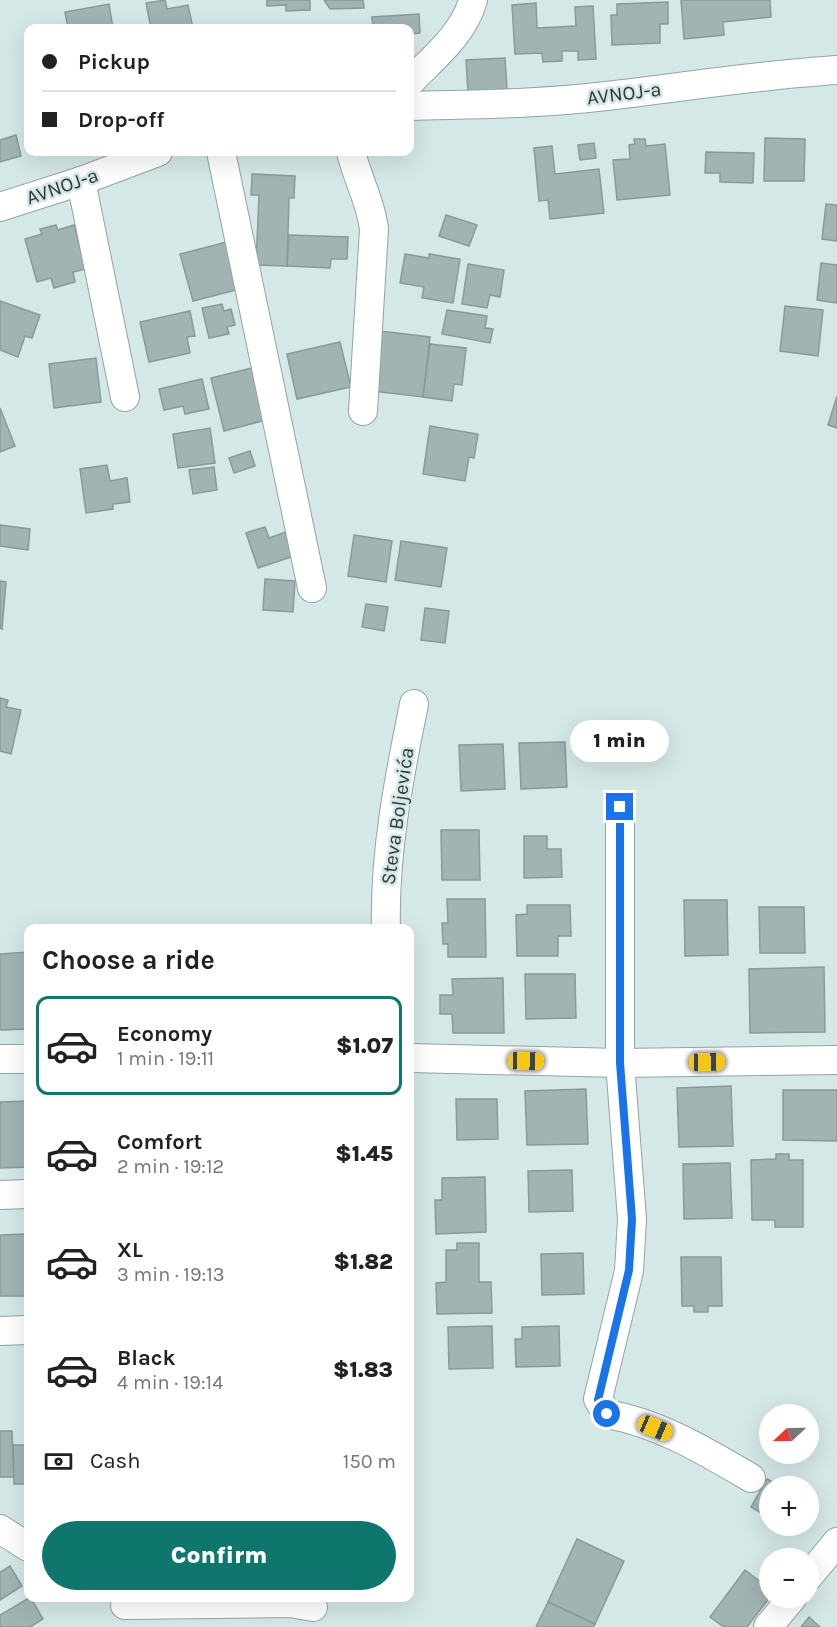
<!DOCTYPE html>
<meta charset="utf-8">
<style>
body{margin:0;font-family:Karla,sans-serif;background:#f6f6f6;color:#222;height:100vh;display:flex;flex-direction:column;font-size:22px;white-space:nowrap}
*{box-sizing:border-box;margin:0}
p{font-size:20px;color:#767676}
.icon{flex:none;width:33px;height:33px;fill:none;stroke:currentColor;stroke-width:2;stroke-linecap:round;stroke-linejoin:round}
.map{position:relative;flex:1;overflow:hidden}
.drawer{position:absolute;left:24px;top:924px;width:390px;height:678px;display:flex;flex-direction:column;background:#fff;border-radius:12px;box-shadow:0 6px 24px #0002}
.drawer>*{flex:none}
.top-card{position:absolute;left:24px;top:24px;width:390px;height:132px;border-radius:12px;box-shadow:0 6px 24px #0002;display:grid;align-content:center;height:132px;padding:0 18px;background:#fff}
.needle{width:39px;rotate:248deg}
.fabs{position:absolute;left:759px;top:1404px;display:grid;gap:12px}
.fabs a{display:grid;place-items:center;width:60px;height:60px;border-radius:50%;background:#fff;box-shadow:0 6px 24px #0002;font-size:30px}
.end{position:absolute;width:27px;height:27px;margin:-14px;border:8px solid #1a73e8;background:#fff;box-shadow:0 0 0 3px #fff}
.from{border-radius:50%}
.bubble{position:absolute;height:42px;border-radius:21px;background:#fff;box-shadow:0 6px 24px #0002;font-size:20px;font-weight:800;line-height:42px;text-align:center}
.car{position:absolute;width:18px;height:36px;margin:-18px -9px;border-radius:8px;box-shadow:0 0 4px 2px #0007;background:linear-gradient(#f5c518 24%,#345 0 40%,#f5c518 0 76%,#345 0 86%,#f5c518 0)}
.top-card b{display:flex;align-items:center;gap:21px;height:57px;font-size:22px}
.top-card b+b{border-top:2px solid #e0e0e0}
.top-card i{width:15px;height:15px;background:#222}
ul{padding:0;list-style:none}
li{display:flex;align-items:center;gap:18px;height:99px;margin:0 12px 9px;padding:0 6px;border:3px solid transparent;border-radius:12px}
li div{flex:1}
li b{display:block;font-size:22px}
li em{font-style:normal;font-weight:800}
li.on{border-color:#0f766e}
li>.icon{width:54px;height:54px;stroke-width:1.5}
h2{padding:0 18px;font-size:27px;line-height:72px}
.pay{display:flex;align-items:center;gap:15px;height:66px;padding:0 18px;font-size:22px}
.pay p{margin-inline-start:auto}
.button{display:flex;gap:12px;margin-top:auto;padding:12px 18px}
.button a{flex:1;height:69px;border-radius:36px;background:#0f766e;color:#fff;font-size:24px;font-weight:800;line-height:69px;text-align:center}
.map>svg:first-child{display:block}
.building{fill:#a1b4b3;stroke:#889a9a;stroke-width:1.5}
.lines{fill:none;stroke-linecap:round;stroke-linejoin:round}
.minor-casing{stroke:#92a5a4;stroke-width:30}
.minor{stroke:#fff;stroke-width:28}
.route{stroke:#1a73e8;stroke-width:8}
.labels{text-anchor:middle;stroke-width:5;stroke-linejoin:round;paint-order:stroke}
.street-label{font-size:20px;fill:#303837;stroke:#d4e8e7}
</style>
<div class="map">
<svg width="837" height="1627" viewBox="0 0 837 1627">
<rect width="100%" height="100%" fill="#d4e8e7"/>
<g class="building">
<path d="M 165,0 L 167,9 L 188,5 L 193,28 L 151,28 L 146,3 Z"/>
<path d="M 267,0 L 310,0 L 310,10 L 286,11 L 286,5 L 267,6 Z"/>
<path d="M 324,0 L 363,0 L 364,8 L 330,9 Z"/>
<path d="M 681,0 L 770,0 L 771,17 L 723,22 L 724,35 L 684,39 Z"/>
<path d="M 668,2 L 668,24 L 660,24 L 660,43 L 612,45 L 611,15 L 617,15 L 617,4 Z"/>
<path d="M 536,3 L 537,28 L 576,26 L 575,7 L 593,6 L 596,59 L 578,60 L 578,51 L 562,51 L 562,61 L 543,62 L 542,53 L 515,54 L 512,5 Z"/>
<path d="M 109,4 L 113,28 L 68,28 L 65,12 Z"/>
<path d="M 419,14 L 420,33 L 410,34 L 410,28 L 373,28 L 372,17 Z"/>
<path d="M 246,25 L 246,28 L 213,28 L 213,26 Z"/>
<path d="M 505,58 L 507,89 L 468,92 L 466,60 Z"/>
<path d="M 16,135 L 21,156 L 0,162 L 0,140 Z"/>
<path d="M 765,138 L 805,139 L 804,181 L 764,181 Z"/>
<path d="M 634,139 L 645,139 L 646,146 L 665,144 L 670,195 L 617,200 L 613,160 L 630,159 L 629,145 L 635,144 Z"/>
<path d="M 594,143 L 596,158 L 580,160 L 578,145 Z"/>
<path d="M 552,146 L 555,174 L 599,169 L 604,213 L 550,219 L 548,200 L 539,201 L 534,148 Z"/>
<path d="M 706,152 L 754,153 L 753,183 L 720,182 L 720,173 L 705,173 Z"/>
<path d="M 252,174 L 295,176 L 294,198 L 289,198 L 287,266 L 256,265 L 259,195 L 251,195 Z"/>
<path d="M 826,204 L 837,205 L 837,241 L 822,239 Z"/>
<path d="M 446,215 L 477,225 L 469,246 L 439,236 Z"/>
<path d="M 56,225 L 58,230 L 74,225 L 86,269 L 73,272 L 75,282 L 54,288 L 51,278 L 37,282 L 25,239 L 42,234 L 40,229 Z"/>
<path d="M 289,235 L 348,237 L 347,259 L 331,259 L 330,268 L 287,266 Z"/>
<path d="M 231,241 L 244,288 L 193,301 L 180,254 Z"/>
<path d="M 405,254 L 429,258 L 429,254 L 460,259 L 453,303 L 422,298 L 424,287 L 400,283 Z"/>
<path d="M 821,263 L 837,265 L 837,303 L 817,300 Z"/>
<path d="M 468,264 L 504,270 L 500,297 L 490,295 L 487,308 L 462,304 Z"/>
<path d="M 0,301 L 40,315 L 32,338 L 25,336 L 18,357 L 0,350 Z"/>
<path d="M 222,304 L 224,311 L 231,309 L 235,325 L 227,327 L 229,334 L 209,338 L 202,308 Z"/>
<path d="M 785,306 L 823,310 L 818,356 L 780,351 Z"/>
<path d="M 447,310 L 487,316 L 485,328 L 493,329 L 490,343 L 442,334 Z"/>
<path d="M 190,311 L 195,336 L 187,337 L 190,353 L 149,362 L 140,322 Z"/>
<path d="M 380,331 L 430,337 L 423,397 L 373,391 Z"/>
<path d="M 340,342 L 351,387 L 297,399 L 287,354 Z"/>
<path d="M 430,344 L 466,348 L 462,385 L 454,384 L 452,401 L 423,397 Z"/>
<path d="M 96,358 L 101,402 L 54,408 L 49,364 Z"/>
<path d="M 252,368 L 266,420 L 224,431 L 211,378 Z"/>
<path d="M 202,379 L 209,409 L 185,414 L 183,406 L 164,410 L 159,389 Z"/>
<path d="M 837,396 L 837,428 L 828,425 Z"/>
<path d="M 0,408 L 15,446 L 0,452 Z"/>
<path d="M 430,426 L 478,434 L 474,458 L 469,457 L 465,481 L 423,474 Z"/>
<path d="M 210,428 L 215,463 L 178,468 L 173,434 Z"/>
<path d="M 250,451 L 255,466 L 234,473 L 229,458 Z"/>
<path d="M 107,465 L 110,481 L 127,478 L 130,502 L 113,504 L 113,509 L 86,513 L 80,469 Z"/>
<path d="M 214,467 L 217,490 L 193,494 L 189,470 Z"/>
<path d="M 0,525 L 30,529 L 28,550 L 0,546 Z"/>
<path d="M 265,527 L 269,538 L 292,530 L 300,554 L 258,568 L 246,533 Z"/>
<path d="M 354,535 L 392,541 L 386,582 L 348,576 Z"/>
<path d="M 401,541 L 447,548 L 441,587 L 395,580 Z"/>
<path d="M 265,579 L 295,581 L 293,612 L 263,610 Z"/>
<path d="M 0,581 L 6,582 L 2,629 L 0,628 Z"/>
<path d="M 366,604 L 388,607 L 384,631 L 362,627 Z"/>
<path d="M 425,608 L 449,611 L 445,643 L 421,640 Z"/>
<path d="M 0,698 L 8,700 L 6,707 L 21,710 L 11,754 L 0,751 Z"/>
<path d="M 565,742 L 567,787 L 521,789 L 519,743 Z"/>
<path d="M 503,744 L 505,789 L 461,791 L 459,745 Z"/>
<path d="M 441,830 L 479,830 L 480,880 L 442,880 Z"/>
<path d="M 524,836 L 547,836 L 547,849 L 561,849 L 562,877 L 524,878 Z"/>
<path d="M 447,899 L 485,899 L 486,957 L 448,957 L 448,944 L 443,944 L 442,923 L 448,923 Z"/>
<path d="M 684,900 L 727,900 L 728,955 L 685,956 Z"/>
<path d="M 527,905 L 570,905 L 571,936 L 558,936 L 558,956 L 517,956 L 516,915 L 527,914 Z"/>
<path d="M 759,907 L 804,907 L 805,953 L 760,953 Z"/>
<path d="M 28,952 L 28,1029 L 0,1030 L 0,954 Z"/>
<path d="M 824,967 L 825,1032 L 750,1033 L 749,969 Z"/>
<path d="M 525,974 L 575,974 L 576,1018 L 526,1019 Z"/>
<path d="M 503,978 L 504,1033 L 453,1033 L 452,1014 L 440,1014 L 440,995 L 453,995 L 452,979 Z"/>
<path d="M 731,1086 L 733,1146 L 679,1147 L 677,1088 Z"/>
<path d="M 586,1089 L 588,1144 L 527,1145 L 525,1091 Z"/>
<path d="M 783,1090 L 837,1090 L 837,1141 L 783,1140 Z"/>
<path d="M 456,1099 L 497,1099 L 498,1139 L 457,1140 Z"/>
<path d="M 28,1101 L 28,1167 L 0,1168 L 0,1102 Z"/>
<path d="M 776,1154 L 789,1154 L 789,1160 L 803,1160 L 803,1227 L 775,1227 L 775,1220 L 752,1220 L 751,1160 L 776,1159 Z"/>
<path d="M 730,1163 L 732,1218 L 684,1219 L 683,1164 Z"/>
<path d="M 572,1170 L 573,1211 L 529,1212 L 528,1171 Z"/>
<path d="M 485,1177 L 486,1232 L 436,1234 L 435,1200 L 442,1200 L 442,1178 Z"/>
<path d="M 28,1234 L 28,1296 L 0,1296 L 0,1235 Z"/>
<path d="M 457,1243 L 479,1243 L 479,1282 L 491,1282 L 492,1313 L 437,1314 L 436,1283 L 446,1282 L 446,1250 L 457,1250 Z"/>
<path d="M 583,1253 L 584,1294 L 542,1295 L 541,1254 Z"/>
<path d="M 681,1257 L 721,1257 L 722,1306 L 708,1306 L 708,1312 L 694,1312 L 694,1306 L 682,1306 Z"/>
<path d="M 492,1326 L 493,1368 L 449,1369 L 448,1327 Z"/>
<path d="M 559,1326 L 560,1366 L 516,1367 L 515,1339 L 522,1339 L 522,1327 Z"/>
<path d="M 0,1431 L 12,1431 L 14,1477 L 0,1477 Z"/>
<path d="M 13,1445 L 28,1445 L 28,1484 L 14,1484 Z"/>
<path d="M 767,1479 L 781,1486 L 770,1486 L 770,1518 L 751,1507 Z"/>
<path d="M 577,1539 L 624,1561 L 595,1624 L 548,1602 Z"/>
<path d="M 10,1566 L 22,1586 L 0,1600 L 0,1572 Z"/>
<path d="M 745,1570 L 770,1589 L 770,1597 L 747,1627 L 724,1627 L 710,1617 Z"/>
<path d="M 29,1598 L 31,1598 L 43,1619 L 30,1627 L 0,1627 L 0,1615 Z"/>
<path d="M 548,1602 L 595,1624 L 593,1627 L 536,1627 Z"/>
<path d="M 809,1617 L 820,1627 L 801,1627 Z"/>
</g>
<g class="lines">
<g class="minor-casing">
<g id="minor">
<path d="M 410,82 C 433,58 464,34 473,0"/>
<path d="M 410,106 C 475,104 540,104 606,96 C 683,87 759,75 837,70"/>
<path d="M 221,152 L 312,588"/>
<path d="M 351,152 C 357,178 371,202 374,229 L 363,411"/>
<path d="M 81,181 L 125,397"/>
<path d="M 0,207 L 81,181 L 158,152"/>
<path d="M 620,807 L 620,1063 L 632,1219 L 629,1271 L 598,1399 L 607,1414 C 659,1423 705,1451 751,1478"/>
<path d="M 386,928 C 384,853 399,778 414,704"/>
<path d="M 410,1058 L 620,1063 L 837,1060"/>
<path d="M 0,1059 L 28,1059"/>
<path d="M 0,1195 L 28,1194"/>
<path d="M 0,1331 L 28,1330"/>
<path d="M 0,1529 L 28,1547"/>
<path d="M 808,1577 L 837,1542"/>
<path d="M 125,1605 L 290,1603 L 313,1607"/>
<path d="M 768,1627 L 792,1598"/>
</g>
</g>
<use href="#minor" class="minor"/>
</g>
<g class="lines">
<path class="route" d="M 607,1414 L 598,1400 L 629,1270 L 632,1219 L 620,1063 L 620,807"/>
</g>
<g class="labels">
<g class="street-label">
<text transform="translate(624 93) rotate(-7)" y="7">AVNOJ-a</text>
<text transform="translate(62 186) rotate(-19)" y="7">AVNOJ-a</text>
<text transform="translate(397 816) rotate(-82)" y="7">Steva Boljevića</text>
</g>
</g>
</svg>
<div class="fabs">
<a><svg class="needle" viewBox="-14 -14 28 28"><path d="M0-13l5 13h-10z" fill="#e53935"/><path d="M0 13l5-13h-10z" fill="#767676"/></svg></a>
<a>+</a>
<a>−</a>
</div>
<i class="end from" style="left:607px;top:1414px"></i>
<i class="end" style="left:620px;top:807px"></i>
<div class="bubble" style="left:570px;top:720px;width:99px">1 min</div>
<i class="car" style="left:526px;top:1061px;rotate:91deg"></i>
<i class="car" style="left:707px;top:1062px;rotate:89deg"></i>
<i class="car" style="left:655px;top:1428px;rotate:113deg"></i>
<div class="top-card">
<b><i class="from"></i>Pickup</b>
<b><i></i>Drop-off</b>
</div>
<section class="drawer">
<h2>Choose a ride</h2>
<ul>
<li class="on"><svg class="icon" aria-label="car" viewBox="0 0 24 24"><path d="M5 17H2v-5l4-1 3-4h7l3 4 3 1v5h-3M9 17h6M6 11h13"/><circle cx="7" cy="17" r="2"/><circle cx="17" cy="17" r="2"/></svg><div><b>Economy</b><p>1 min · 19:11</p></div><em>$1.07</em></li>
<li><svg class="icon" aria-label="car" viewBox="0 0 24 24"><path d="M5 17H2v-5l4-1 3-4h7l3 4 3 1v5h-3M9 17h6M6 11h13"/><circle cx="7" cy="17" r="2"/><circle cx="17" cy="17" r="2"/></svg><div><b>Comfort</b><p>2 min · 19:12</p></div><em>$1.45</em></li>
<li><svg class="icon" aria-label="car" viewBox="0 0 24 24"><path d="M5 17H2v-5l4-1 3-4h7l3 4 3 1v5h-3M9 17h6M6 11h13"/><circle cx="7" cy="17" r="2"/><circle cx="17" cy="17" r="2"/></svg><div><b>XL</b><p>3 min · 19:13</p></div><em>$1.82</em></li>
<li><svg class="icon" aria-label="car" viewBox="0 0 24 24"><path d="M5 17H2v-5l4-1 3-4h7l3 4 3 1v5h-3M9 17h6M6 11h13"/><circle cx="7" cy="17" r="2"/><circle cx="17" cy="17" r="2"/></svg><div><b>Black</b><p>4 min · 19:14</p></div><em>$1.83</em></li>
</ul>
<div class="pay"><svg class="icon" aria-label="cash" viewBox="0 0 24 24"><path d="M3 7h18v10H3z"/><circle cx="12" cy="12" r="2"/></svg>Cash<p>150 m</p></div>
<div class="button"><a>Confirm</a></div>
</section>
</div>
